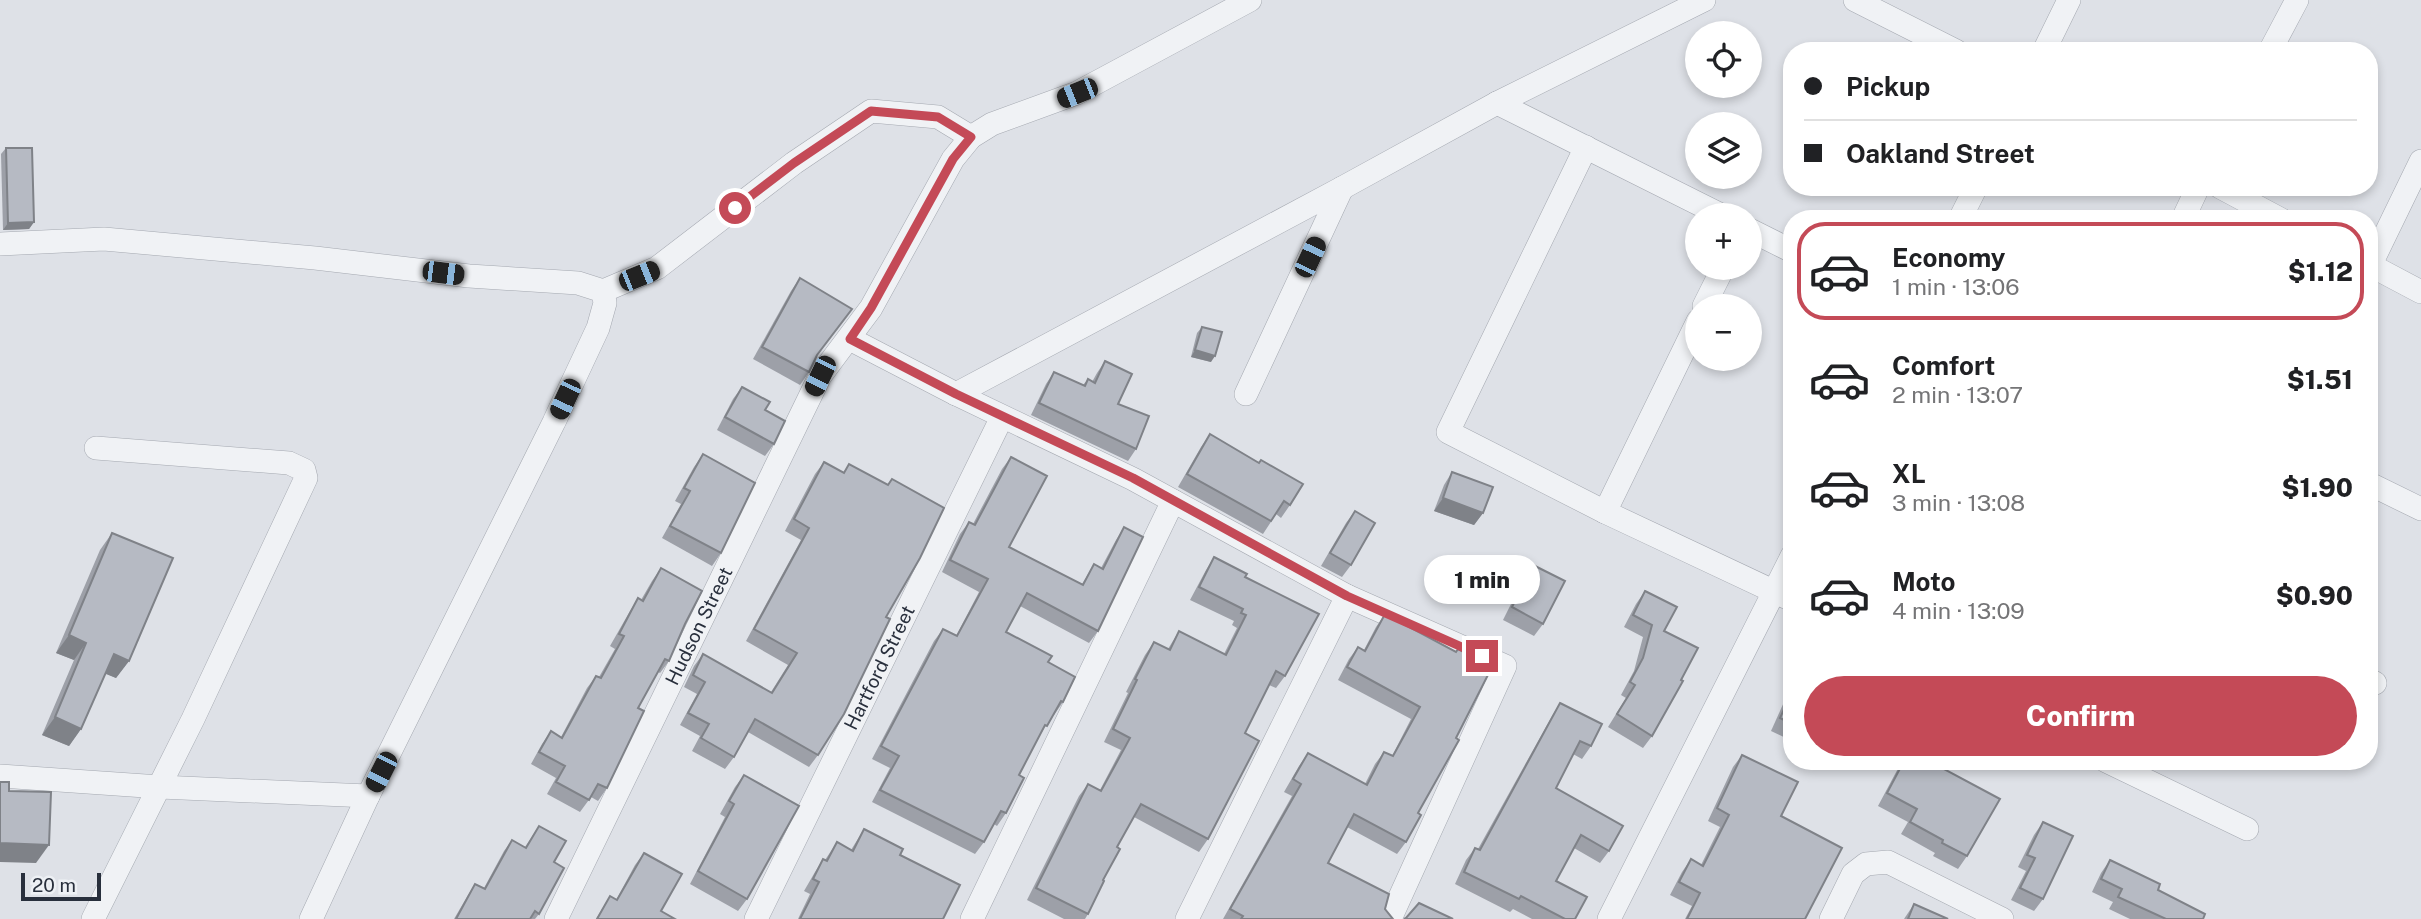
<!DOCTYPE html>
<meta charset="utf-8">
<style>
body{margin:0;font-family:"Public Sans",sans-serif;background:#f2f2f2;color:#202124;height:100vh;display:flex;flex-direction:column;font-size:26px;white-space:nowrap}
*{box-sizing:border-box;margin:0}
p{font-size:23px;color:#757577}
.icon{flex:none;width:38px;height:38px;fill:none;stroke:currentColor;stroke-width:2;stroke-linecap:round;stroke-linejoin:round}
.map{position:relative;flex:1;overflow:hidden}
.sheet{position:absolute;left:1783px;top:210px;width:595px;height:560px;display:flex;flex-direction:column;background:#fff;border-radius:28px;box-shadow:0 4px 10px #0003}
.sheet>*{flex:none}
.hud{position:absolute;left:1783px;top:42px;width:595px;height:154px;border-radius:28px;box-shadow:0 4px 10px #0003;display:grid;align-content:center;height:154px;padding:0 21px;background:#fff}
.controls{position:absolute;left:1685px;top:21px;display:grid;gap:14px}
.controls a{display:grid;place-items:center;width:77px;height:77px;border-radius:50%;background:#fff;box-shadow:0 4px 10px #0003;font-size:35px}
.scale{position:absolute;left:21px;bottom:18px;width:80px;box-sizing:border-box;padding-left:7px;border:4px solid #282f3c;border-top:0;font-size:19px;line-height:24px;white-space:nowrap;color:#282f3c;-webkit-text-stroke:5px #edf0f4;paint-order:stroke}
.end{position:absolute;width:32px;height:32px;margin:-16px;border:9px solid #c44a57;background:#fff;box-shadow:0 0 0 4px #fff}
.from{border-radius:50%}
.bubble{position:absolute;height:49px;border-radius:24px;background:#fff;box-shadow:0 4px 10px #0003;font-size:23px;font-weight:800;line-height:49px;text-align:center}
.car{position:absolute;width:21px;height:42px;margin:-21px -10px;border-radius:9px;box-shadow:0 0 5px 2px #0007;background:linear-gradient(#222 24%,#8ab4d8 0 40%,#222 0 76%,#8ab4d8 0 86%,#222 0)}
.hud b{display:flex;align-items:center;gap:24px;height:66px;font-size:26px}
.hud b+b{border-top:2px solid #e0e0e0}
.hud i{width:18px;height:18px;background:#202124}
ul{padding:12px 0 0;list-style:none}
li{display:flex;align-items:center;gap:21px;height:98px;margin:0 14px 10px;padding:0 7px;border:4px solid transparent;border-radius:28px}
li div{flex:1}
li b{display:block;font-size:26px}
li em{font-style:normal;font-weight:800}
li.selected{border-color:#c44a57}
li>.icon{width:63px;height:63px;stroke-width:1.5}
.button{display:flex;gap:14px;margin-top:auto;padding:14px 21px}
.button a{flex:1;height:80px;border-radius:42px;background:#c44a57;color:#fff;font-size:28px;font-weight:800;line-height:80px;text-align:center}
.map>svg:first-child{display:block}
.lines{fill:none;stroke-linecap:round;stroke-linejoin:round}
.minor-casing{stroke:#a4a8b0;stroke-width:24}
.minor{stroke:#f0f2f5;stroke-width:23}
.wall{fill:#9da0a8}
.shaded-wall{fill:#7f8288}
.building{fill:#b6bac3;stroke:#7f8288;stroke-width:2}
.route{stroke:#c44a57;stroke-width:9}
.labels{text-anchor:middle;stroke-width:6;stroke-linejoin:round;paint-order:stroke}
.street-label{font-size:19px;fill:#282f3c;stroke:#edf0f4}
</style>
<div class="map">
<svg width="2421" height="919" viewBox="0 0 2421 919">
<rect width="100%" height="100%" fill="#dee1e7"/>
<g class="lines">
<g class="minor-casing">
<g id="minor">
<path d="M 1855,0 L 1956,51"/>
<path d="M 2044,51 L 2069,0"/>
<path d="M 2270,51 L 2297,0"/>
<path d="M 1497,103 L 1721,215"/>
<path d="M 1586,147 L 1448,432 L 1605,512"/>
<path d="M 2220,187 L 2280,219"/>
<path d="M 1960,219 L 1976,187"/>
<path d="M 2183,219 L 2198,187"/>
<path d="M 1750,230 L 1792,251"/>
<path d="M 0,244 L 104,239 L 315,258 L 469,276 L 578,283 L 603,291 L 605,303 L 598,328 L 554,422 L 368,796 L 311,919"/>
<path d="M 2370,265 L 2421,292"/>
<path d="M 2370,266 L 2421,161"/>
<path d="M 603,291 L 657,268 L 794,163 L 871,111 L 938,117 L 971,137"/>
<path d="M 1704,306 L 1723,268"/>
<path d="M 1698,321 L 1605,512 L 1792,600"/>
<path d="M 850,339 L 956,394 L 1133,479 L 1347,596 L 1505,666 L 1390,919"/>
<path d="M 956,394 L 1342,188 L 1497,103 L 1704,0"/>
<path d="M 1246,394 L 1342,188"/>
<path d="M 2370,484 L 2421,509"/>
<path d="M 2370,680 L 2375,683"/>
<path d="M 2106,761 L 2247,829"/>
<path d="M 0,776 L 160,787 L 368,796"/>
<path d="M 93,919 L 193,719 L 306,478 L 304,470 L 289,463 L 96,448"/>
<path id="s1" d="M 556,919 L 820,376 L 871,308 L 953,159 L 971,137 L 992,124 L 1077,93 L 1250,0"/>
<path id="s2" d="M 756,919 L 1002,417"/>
<path d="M 972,919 L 1173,501"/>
<path d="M 1187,919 L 1347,596"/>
<path d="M 1609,919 L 1792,556"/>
<path d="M 1831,919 L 1853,874 L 1866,864 L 1888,862 L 2002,919"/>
</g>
</g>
<use href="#minor" class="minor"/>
</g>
<g class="wall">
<path d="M 6,148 L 34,222 L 29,229 L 3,230 L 1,154 Z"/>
<path d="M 800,278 L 816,358 L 809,372 L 800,385 L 753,359 L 791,291 Z"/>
<path d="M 1202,327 L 1211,362 L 1191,357 L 1197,333 Z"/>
<path d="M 1105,361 L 1118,404 L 1136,449 L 1128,461 L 1031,415 L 1046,384 L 1054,372 L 1083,385 L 1088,379 L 1092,382 L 1097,373 Z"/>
<path d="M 742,387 L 765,410 L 774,444 L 765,456 L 717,430 L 733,399 Z"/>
<path d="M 1210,434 L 1290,505 L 1281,518 L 1276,514 L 1263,534 L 1178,487 L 1201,447 Z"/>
<path d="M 703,454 L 721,553 L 712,566 L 662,538 L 681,504 L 675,501 L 694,467 Z"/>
<path d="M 1011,457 L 1009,547 L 1082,584 L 1094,564 L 1101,568 L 1116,540 L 1124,527 L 1098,631 L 1089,643 L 1020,606 L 1006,632 L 1048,662 L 1063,702 L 1054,715 L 1053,714 L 1038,738 L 1019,775 L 1006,813 L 997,826 L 994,824 L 984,842 L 975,854 L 872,802 L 890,768 L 872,759 L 934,641 L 943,629 L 956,636 L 979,592 L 942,572 L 960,534 L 969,522 L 973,524 L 1002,469 Z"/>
<path d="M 824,462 L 843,473 L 849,464 L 887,485 L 892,479 L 886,617 L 818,755 L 809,767 L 748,732 L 734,757 L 725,769 L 692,751 L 700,736 L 680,725 L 697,694 L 684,687 L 694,666 L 703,654 L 771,692 L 788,665 L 746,641 L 801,540 L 785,531 L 815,474 Z"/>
<path d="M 1452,472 L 1483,513 L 1474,525 L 1434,511 L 1444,485 Z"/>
<path d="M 1355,511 L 1351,565 L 1342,577 L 1321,566 L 1346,523 Z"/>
<path d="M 112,533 L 129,661 L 116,678 L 105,673 L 81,729 L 69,746 L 42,735 L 74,660 L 56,653 L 100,550 Z"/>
<path d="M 1214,557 L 1245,577 L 1285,676 L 1276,688 L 1269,685 L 1245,733 L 1208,839 L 1199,852 L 1134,817 L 1117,847 L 1088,914 L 1085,919 L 1064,919 L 1027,900 L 1079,796 L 1088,784 L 1100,790 L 1121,750 L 1104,742 L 1128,693 L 1126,692 L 1145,655 L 1154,642 L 1168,649 L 1179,631 L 1224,654 L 1237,628 L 1232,625 L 1234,621 L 1190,600 L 1206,570 Z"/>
<path d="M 1533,565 L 1543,624 L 1534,636 L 1503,620 L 1524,578 Z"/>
<path d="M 661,568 L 685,624 L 669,661 L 660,673 L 658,672 L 638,708 L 607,788 L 598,801 L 591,797 L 580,812 L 547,794 L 556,778 L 531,764 L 542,744 L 551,731 L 561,737 L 587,688 L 596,676 L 599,677 L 615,649 L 610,646 L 630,611 L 638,598 L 641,600 L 652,581 Z"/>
<path d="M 1645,591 L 1664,631 L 1652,736 L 1643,748 L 1608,727 L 1626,698 L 1621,695 L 1634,671 L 1643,637 L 1624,627 L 1636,604 Z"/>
<path d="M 1385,614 L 1455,652 L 1418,813 L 1406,842 L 1397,854 L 1347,827 L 1328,863 L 1385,909 L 1393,919 L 1223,919 L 1292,796 L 1284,792 L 1299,766 L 1308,753 L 1365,784 L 1375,764 L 1384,752 L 1392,756 L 1411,719 L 1338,680 L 1349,659 L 1358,647 L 1364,650 L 1376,627 Z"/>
<path d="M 1792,691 L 1792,741 L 1771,731 L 1784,702 Z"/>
<path d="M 1560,703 L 1591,746 L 1582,759 L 1573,754 L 1556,788 L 1609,851 L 1600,863 L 1574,848 L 1556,881 L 1575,919 L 1532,919 L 1513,909 L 1510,912 L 1455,884 L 1466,860 L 1475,848 L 1478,849 L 1552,716 Z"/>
<path d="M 1742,755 L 1781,816 L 1805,919 L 1685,919 L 1692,906 L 1670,895 L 1682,872 L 1691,859 L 1701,865 L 1720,827 L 1708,821 L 1733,767 Z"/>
<path d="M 1902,761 L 1929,761 L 1967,856 L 1958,869 L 1933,856 L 1935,853 L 1901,834 L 1908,822 L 1878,806 Z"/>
<path d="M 744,775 L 747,899 L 738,911 L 690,884 L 725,817 L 720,814 L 735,787 Z"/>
<path d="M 2043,822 L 2043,899 L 2034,911 L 2011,900 L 2026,871 L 2018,867 L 2034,835 Z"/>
<path d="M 539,826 L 554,862 L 539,914 L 535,919 L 454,919 L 468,895 L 475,884 L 484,888 L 504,851 L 512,840 L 525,847 Z"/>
<path d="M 864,829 L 900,855 L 943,919 L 798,919 L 810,894 L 804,891 L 815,872 L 823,859 L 825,860 L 837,842 L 851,850 Z"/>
<path d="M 644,853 L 661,911 L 675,919 L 596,919 L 610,896 L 616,900 L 635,865 Z"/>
<path d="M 2110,860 L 2158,890 L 2203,919 L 2130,919 L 2109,909 L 2113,902 L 2092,892 L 2101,873 Z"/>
<path d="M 1914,904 L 1948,919 L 1904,919 Z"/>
</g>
<g class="shaded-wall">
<path d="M 34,222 L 29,229 L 3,230 L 8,223 Z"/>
<path d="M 1195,350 L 1215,356 L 1211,362 L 1191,357 Z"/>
<path d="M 1443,498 L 1483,513 L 1474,525 L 1434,511 Z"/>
<path d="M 69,635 L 86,643 L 74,660 L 56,653 Z"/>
<path d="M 114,654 L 129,661 L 116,678 L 101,672 Z"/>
<path d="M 55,717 L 81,729 L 69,746 L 42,735 Z"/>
<path d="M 0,843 L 49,845 L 36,863 L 0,862 Z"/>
</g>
<g class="building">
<path d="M 6,148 L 32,148 L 34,222 L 8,223 Z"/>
<path d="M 800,278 L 852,309 L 817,355 L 809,372 L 762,347 Z"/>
<path d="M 1202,327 L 1222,332 L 1215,356 L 1195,350 Z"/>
<path d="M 1105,361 L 1132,374 L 1118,404 L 1149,416 L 1136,449 L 1039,403 L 1054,372 L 1085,386 L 1088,379 L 1095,383 Z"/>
<path d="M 742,387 L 770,402 L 765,410 L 785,421 L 774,444 L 725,417 Z"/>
<path d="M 1210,434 L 1259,463 L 1261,460 L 1303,484 L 1290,505 L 1284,501 L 1271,521 L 1187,474 Z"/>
<path d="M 703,454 L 755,483 L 721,553 L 670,526 L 690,491 L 684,488 Z"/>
<path d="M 1011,457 L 1047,476 L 1009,547 L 1083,585 L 1094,564 L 1103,569 L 1124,527 L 1143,537 L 1098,631 L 1027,593 L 1006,632 L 1052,656 L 1048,662 L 1075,677 L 1063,702 L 1061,701 L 1047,726 L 1045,725 L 1019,775 L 1024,778 L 1006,813 L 1001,811 L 984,842 L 880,790 L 899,756 L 881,746 L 943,629 L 957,636 L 988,579 L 950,560 L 969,522 L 975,525 Z"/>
<path d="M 824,462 L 844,473 L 849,464 L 888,485 L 892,479 L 944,508 L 920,558 L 886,617 L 890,619 L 844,714 L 818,755 L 755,719 L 734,757 L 701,738 L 709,724 L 688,713 L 705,682 L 693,675 L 703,654 L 772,693 L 797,653 L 754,629 L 809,528 L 794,519 Z"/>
<path d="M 1452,472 L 1493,487 L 1483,513 L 1443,498 Z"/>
<path d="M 1355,511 L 1375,523 L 1351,565 L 1330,553 Z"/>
<path d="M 112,533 L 173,558 L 129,661 L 114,654 L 81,729 L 55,717 L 86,643 L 69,635 Z"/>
<path d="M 1214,557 L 1247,574 L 1245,577 L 1319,614 L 1285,676 L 1276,671 L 1245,733 L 1259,741 L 1208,839 L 1141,804 L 1117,847 L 1120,849 L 1103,880 L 1104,881 L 1088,914 L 1036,888 L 1088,784 L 1101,791 L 1130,738 L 1113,729 L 1137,680 L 1135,679 L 1154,642 L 1170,650 L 1179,631 L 1226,655 L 1246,615 L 1241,613 L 1243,609 L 1199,587 Z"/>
<path d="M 1533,565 L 1565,581 L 1543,624 L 1512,607 Z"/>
<path d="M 661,568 L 702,591 L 685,624 L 669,661 L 665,659 L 638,708 L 644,711 L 607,788 L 598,784 L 589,800 L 556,782 L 565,766 L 539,752 L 551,731 L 562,738 L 596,676 L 601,678 L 624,636 L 619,634 L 638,598 L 643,601 Z"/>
<path d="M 1645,591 L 1677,607 L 1664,631 L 1698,648 L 1681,680 L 1683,681 L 1652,736 L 1617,714 L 1635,685 L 1630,682 L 1643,658 L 1652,625 L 1633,615 Z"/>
<path d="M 1385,614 L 1456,652 L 1458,649 L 1492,667 L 1456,738 L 1459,740 L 1418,813 L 1421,815 L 1406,842 L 1354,814 L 1328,863 L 1389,894 L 1385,909 L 1393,919 L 1241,919 L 1243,916 L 1230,909 L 1301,784 L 1293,779 L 1308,753 L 1367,785 L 1384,752 L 1393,756 L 1420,707 L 1347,667 L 1358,647 L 1365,651 Z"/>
<path d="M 1792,692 L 1792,724 L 1780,718 Z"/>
<path d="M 1560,703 L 1602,724 L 1591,746 L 1580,741 L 1556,788 L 1623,826 L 1609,851 L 1581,835 L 1556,881 L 1587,897 L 1575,919 L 1565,919 L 1521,896 L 1519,899 L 1464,872 L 1475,848 L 1480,850 Z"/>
<path d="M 1742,755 L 1798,782 L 1781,816 L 1842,848 L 1805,919 L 1687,919 L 1700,893 L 1679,882 L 1691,859 L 1703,866 L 1729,815 L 1717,808 Z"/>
<path d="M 1904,761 L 1929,761 L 2000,799 L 1967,856 L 1942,843 L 1943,840 L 1910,822 L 1917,809 L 1887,793 Z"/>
<path d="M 744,775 L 799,806 L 747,899 L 698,871 L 734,804 L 729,801 Z"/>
<path d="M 0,782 L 9,782 L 9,791 L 51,792 L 49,845 L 0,843 Z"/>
<path d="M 2043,822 L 2073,836 L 2043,899 L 2020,888 L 2035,858 L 2027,855 Z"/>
<path d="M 539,826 L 566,841 L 554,862 L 564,868 L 539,914 L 535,911 L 530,919 L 456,919 L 475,884 L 485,889 L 512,840 L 526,848 Z"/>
<path d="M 864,829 L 903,849 L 900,855 L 960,885 L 943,919 L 800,919 L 819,882 L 813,879 L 823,859 L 827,861 L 837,842 L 853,851 Z"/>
<path d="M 644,853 L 682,874 L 661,911 L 675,919 L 597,919 L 610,896 L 617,900 Z"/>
<path d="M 2110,860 L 2160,884 L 2158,890 L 2205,914 L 2203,919 L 2166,919 L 2118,897 L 2122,889 L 2101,879 Z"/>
<path d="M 1419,903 L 1453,919 L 1404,919 L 1406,918 Z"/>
<path d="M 1914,904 L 1948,919 L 1908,919 Z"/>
</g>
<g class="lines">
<path class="route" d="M 735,208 L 794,163 L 871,111 L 938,117 L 971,137 L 953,159 L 871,308 L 850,339 L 956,394 L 1133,478 L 1347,596 L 1482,656"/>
</g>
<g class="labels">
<g class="street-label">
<text dy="7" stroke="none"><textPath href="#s1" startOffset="326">Hudson Street</textPath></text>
<text dy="7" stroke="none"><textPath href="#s2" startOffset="280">Hartford Street</textPath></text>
</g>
</g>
</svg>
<div class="controls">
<a><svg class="icon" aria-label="locate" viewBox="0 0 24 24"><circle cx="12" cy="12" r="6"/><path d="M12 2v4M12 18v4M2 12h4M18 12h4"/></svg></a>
<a><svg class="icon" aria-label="layers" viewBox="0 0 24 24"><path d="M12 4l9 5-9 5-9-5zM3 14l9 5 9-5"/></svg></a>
<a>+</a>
<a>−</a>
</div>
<div class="scale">20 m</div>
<i class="end from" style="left:735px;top:208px"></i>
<i class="end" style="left:1482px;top:656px"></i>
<div class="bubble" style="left:1424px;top:555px;width:116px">1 min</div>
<i class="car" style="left:1077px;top:93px;rotate:248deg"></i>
<i class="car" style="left:1310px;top:257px;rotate:25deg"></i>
<i class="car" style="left:443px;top:273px;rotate:97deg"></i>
<i class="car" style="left:639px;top:276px;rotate:68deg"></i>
<i class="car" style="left:820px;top:376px;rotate:206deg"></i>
<i class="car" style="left:565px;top:399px;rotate:205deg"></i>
<i class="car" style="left:381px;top:772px;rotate:207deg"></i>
<div class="hud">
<b><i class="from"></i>Pickup</b>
<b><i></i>Oakland Street</b>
</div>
<section class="sheet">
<ul>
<li class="selected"><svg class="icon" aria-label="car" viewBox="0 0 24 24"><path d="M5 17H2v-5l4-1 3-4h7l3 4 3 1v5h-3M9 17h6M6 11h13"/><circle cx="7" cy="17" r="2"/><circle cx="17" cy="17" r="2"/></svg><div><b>Economy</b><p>1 min · 13:06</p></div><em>$1.12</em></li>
<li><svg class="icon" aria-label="car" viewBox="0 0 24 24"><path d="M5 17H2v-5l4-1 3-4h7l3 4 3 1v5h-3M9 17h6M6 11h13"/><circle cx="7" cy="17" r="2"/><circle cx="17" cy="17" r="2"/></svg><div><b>Comfort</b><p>2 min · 13:07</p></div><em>$1.51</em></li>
<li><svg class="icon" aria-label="car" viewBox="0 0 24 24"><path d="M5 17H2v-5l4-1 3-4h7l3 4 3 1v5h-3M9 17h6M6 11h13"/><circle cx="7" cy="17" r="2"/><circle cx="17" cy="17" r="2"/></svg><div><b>XL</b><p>3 min · 13:08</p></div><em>$1.90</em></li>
<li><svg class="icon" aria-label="car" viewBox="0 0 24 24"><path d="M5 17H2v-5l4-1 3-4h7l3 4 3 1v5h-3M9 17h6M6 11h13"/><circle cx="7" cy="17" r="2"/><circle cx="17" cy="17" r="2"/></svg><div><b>Moto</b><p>4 min · 13:09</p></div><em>$0.90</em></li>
</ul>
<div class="button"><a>Confirm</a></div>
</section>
</div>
